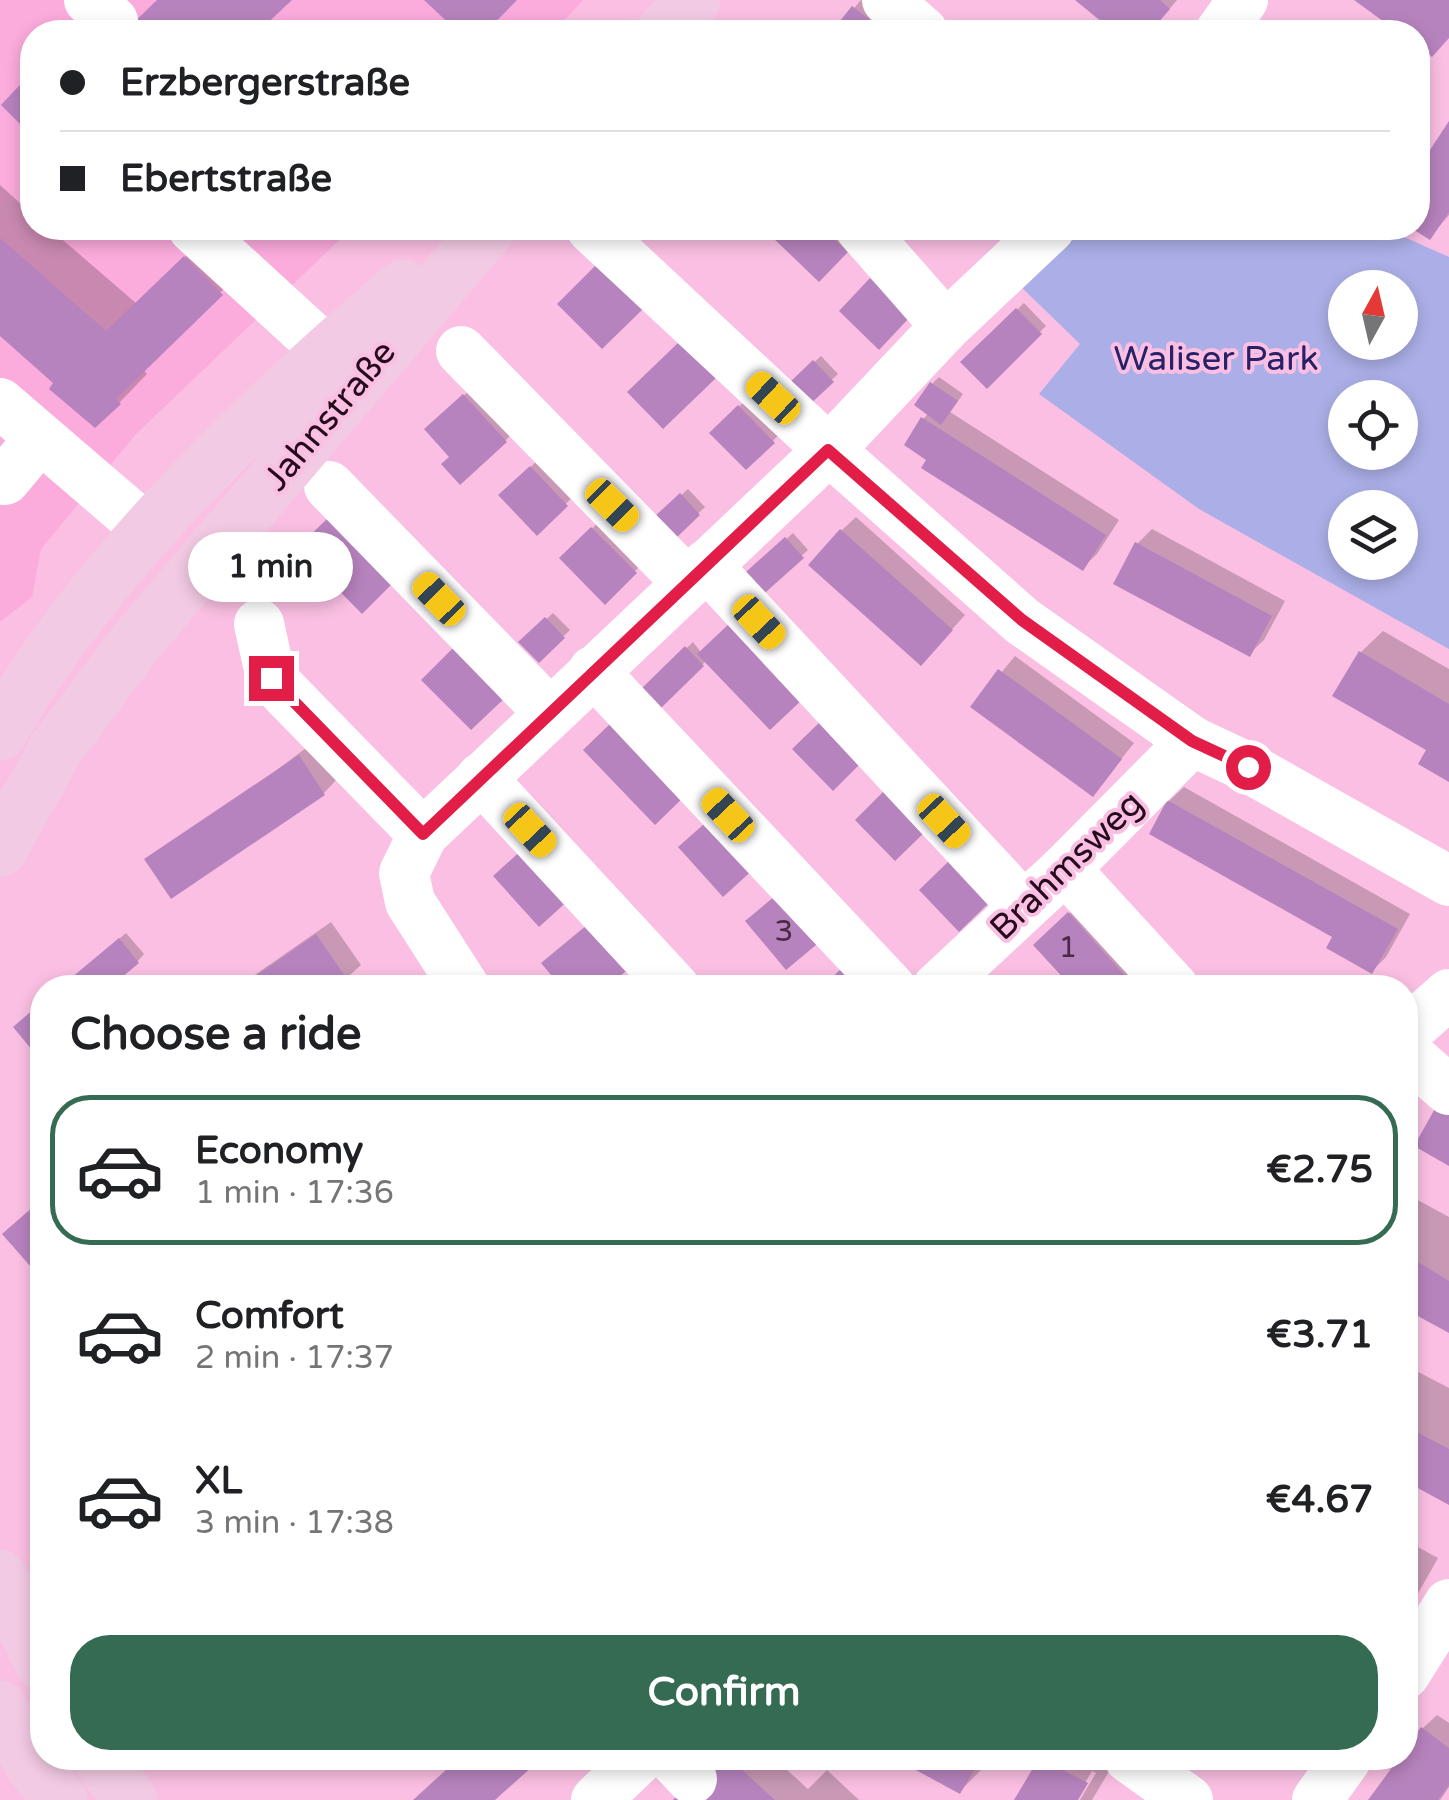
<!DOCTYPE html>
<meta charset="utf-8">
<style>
body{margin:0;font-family:"Varela Round",sans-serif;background:#f6f6f6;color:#202124;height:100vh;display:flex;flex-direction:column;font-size:38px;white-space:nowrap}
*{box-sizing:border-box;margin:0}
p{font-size:32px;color:#757577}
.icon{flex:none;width:55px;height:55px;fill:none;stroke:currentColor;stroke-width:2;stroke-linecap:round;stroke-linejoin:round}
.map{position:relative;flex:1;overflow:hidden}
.panel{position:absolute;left:30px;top:975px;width:1388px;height:795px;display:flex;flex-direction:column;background:#fff;border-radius:40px;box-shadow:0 5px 15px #0003}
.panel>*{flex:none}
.top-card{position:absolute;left:20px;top:20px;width:1410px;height:220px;border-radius:40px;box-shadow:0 5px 15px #0003;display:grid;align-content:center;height:220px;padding:0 40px;background:#fff}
.needle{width:65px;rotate:8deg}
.controls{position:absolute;left:1328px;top:270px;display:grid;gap:20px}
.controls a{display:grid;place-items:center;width:90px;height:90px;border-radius:50%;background:#fff;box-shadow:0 5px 15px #0003;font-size:50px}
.end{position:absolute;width:45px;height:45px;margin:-22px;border:12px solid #e11d48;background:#fff;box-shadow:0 0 0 5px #fff}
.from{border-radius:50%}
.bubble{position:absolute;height:70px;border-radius:35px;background:#fff;box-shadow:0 5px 15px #0003;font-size:32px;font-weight:700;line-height:70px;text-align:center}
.car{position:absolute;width:30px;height:60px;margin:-30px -15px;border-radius:12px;box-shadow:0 0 8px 2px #0007;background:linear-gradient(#f5c518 24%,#345 0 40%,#f5c518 0 76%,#345 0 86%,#f5c518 0)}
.top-card b{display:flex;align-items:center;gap:35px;height:95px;font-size:38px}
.top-card b+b{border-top:2px solid #e0e0e0}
.top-card i{width:25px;height:25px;background:#202124}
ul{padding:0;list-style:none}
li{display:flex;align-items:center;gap:30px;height:150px;margin:0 20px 15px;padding:0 20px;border:5px solid transparent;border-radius:40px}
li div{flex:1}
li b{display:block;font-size:38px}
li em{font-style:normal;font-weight:700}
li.on{border-color:#346b52}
li>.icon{width:90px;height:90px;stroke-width:1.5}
h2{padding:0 40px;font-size:45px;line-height:120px}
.button{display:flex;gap:20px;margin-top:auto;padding:20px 40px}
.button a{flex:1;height:115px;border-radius:40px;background:#346b52;color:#fff;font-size:40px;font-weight:700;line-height:115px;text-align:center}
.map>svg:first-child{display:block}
.built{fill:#fbabdc}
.green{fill:#acafe7;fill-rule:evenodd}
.shadow{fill:#0003}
.building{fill:#b783be}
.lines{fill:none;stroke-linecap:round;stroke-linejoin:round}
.minor{stroke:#fff;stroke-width:50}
.major{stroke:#f2cae3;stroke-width:55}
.route{stroke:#e11d48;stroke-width:12}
.labels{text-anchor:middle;stroke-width:8;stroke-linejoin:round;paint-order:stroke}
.number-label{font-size:30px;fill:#4a2a45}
.park-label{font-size:35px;fill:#292167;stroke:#fabfe2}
.street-label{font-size:35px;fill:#250c1d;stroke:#fabfe2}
</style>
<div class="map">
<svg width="1449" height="1800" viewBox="0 0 1449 1800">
<rect width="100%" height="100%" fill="#fabfe2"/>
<path class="built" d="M 0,0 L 583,0 L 554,32 L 32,32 L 32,228 L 352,228 L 136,434 L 41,549 L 32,597 L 0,622 Z"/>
<path class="green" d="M 1073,228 L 1384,228 L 1449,257 L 1449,649 L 1199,509 L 1039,394 L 1080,344 L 1013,279 ZM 1345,288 L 1400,288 L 1400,342 L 1345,342 ZM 1345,398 L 1400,398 L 1400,452 L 1345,452 ZM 1345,508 L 1400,508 L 1400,562 L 1345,562 Z"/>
<g class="shadow">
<path d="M 160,0 L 289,0 L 255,32 L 126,32 Z"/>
<path d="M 861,0 L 876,0 L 911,32 L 834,32 Z"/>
<path d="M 1078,0 L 1177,0 L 1150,32 L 1117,32 Z"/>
<path d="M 326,21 L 337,32 L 314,32 Z"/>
<path d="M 1449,125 L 1449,215 L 1430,237 L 1415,228 L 1418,172 Z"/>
<path d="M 0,185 L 32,214 L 32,228 L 49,228 L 137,304 L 214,229 L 249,264 L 143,369 L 147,374 L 119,403 L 56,382 L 0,333 Z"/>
<path d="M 781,228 L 851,228 L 860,236 L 819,279 L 774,235 Z"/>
<path d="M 1024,303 L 1046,326 L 987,385 L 964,362 Z"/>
<path d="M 821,356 L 838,374 L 807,403 L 790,385 Z"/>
<path d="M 939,377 L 963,394 L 950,412 L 1119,520 L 1097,554 L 1082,568 L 930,459 L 923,419 L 929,413 L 932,384 Z"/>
<path d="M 479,382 L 519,426 L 505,441 L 452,456 L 442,415 Z"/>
<path d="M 754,392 L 787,427 L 746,467 L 712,433 Z"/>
<path d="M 545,453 L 580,490 L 537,532 L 502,495 Z"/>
<path d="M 688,489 L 705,507 L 674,536 L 657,518 Z"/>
<path d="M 606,515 L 649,557 L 605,601 L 562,558 Z"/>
<path d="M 856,517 L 965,615 L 935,648 L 841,531 Z"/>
<path d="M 1152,529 L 1285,601 L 1264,640 L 1249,654 L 1137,544 Z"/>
<path d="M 793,533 L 808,550 L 757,596 L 742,580 Z"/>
<path d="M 553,613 L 570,630 L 539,660 L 522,642 Z"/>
<path d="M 1383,631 L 1449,669 L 1449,779 L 1361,652 Z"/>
<path d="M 693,642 L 707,660 L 659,707 L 643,690 Z"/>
<path d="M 1015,656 L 1134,743 L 1093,794 L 974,706 Z"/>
<path d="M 314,742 L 338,778 L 324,793 L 172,895 L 266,778 Z"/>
<path d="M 1184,787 L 1410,914 L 1386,957 L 1372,971 L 1336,936 L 1152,833 L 1169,801 Z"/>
<path d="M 1084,900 L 1149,972 L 1133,988 L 1051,930 Z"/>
<path d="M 331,922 L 361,965 L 336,988 L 236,988 Z"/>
<path d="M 126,933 L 144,954 L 138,961 L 106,988 L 62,988 Z"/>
<path d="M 1405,1193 L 1449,1217 L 1449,1329 L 1405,1305 Z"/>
<path d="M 1405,1365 L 1449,1388 L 1449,1502 L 1405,1478 Z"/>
<path d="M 1405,1540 L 1438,1558 L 1416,1597 L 1405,1608 Z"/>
<path d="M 1437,1715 L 1449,1723 L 1449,1787 L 1440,1800 L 1371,1800 L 1402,1758 L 1405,1758 L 1422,1729 Z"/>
<path d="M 716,1758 L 774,1758 L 808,1789 L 827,1770 L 859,1800 L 676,1800 Z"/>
<path d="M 923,1758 L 993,1758 L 960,1791 L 918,1768 Z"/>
<path d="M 1042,1758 L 1117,1758 L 1092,1800 L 1080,1800 L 1096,1773 L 1092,1771 L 1075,1800 L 1017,1800 Z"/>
</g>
<g class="building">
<path d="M 157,0 L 292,0 L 258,32 L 124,32 Z"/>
<path d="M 424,0 L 517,0 L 486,32 L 458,32 Z"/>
<path d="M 1075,0 L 1160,0 L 1170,9 L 1150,32 L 1114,32 Z"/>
<path d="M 1354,0 L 1449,0 L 1449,38 L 1432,57 L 1418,46 L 1418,32 L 1398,32 Z"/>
<path d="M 852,6 L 886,32 L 831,32 Z"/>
<path d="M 32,72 L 32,136 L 1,105 Z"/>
<path d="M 1449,121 L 1449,212 L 1430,240 L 1411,228 L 1418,228 L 1418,168 Z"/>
<path d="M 778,228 L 822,228 L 848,252 L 819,282 L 770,235 Z"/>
<path d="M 0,238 L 106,331 L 184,256 L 223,295 L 116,399 L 121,404 L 95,428 L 49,389 L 53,383 L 0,336 Z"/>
<path d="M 599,262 L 644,308 L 602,349 L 557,304 Z"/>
<path d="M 870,278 L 910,317 L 879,350 L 839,311 Z"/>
<path d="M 1016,308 L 1042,334 L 987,389 L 960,362 Z"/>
<path d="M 680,341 L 716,378 L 663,429 L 627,392 Z"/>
<path d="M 813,360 L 834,382 L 807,407 L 787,385 Z"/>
<path d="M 930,382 L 958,401 L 941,425 L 914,405 Z"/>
<path d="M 463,394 L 507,442 L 460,485 L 441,464 L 449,457 L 424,429 Z"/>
<path d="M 738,405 L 775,443 L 746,470 L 709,433 Z"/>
<path d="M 921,417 L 1106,535 L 1083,571 L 921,468 L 926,460 L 904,445 Z"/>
<path d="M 530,466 L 568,506 L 537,536 L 498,495 Z"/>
<path d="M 680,493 L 700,515 L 674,540 L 653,518 Z"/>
<path d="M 332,514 L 396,580 L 362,614 L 297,548 Z"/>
<path d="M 591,527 L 637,573 L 605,605 L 559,558 Z"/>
<path d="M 840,529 L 953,630 L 921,666 L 808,565 Z"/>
<path d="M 785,537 L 804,558 L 757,600 L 738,579 Z"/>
<path d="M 1135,542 L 1272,616 L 1250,657 L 1113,584 Z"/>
<path d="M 545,617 L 565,638 L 539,663 L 518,642 Z"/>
<path d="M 731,622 L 804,698 L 770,730 L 697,654 Z"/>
<path d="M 457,644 L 508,695 L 471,730 L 421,680 Z"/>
<path d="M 685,646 L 704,666 L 659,710 L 640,690 Z"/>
<path d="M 1359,651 L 1449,704 L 1449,782 L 1418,764 L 1426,750 L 1332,696 Z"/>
<path d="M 998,669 L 1122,759 L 1093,797 L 970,707 Z"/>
<path d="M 823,719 L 864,760 L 833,791 L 792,749 Z"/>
<path d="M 614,720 L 686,795 L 655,825 L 583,750 Z"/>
<path d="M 299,755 L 325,795 L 171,899 L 144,859 Z"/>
<path d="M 887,788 L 927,830 L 895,861 L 855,820 Z"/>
<path d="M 1167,800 L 1398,929 L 1372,974 L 1326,948 L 1332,937 L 1149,834 Z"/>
<path d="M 712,817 L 757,866 L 723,897 L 678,847 Z"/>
<path d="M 525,847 L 571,898 L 539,927 L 493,876 Z"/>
<path d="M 952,858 L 993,899 L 959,932 L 919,890 Z"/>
<path d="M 781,891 L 822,940 L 786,970 L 745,921 Z"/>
<path d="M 1068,912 L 1136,988 L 1072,988 L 1067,982 L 1033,945 Z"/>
<path d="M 593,920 L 631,967 L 606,988 L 583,988 L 576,979 L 562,988 L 541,963 Z"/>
<path d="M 316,934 L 349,982 L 340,988 L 238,988 Z"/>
<path d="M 119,938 L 139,963 L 109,988 L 59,988 Z"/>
<path d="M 845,965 L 867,988 L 821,988 Z"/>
<path d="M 42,1002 L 42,1043 L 33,1051 L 13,1027 Z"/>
<path d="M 1437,1105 L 1449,1112 L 1449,1166 L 1414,1146 Z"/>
<path d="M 42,1199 L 42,1272 L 38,1275 L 2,1234 Z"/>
<path d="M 1405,1254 L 1449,1281 L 1449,1333 L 1405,1309 Z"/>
<path d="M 1405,1426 L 1449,1449 L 1449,1505 L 1405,1481 Z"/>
<path d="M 1421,1727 L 1449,1748 L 1449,1785 L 1438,1800 L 1368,1800 L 1399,1758 L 1405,1758 L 1405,1749 Z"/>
<path d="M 459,1758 L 542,1758 L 495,1800 L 413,1800 Z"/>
<path d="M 713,1758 L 729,1758 L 775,1800 L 673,1800 Z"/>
<path d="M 921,1758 L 981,1758 L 960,1794 L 914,1769 Z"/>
<path d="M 1039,1758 L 1088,1783 L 1078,1800 L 1014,1800 Z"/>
</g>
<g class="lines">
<g class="minor">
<path d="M 89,0 L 113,21 L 102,32"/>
<path d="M 887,0 L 923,32"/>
<path d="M 1220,32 L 1243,0"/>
<path d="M 193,228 L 327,351"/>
<path d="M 591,228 L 829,450 L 1022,621 L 1192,741 L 1247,767 L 1449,881"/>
<path d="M 860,228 L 946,326"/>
<path d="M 461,351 L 687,582"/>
<path d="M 0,403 L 149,531"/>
<path d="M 0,476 L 5,480 L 40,438"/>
<path d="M 329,486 L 549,712"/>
<path d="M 706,565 L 1024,907"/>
<path d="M 259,624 L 271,678 L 423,834"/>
<path d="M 593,671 L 891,988"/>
<path d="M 481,778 L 675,988"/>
<path d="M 1065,869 L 1174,988"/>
<path d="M 465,988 L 410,902 L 404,873 L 423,834 L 829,450 L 946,326 L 1050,228"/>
<path d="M 937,988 L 1065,869 L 1192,741"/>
<path d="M 1405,1033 L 1449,994"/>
<path d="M 1405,1052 L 1449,1090"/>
<path d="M 1405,1674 L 1449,1604"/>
<path d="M 672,1758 L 692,1779"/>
<path d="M 1129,1758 L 1188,1800"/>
<path d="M 596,1800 L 640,1758"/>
<path d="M 1317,1800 L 1347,1758"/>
</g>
<g class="major">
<path d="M 663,32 L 693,0"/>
<path d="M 0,733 C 91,569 261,407 403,287"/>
<path d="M 0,849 L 56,749 L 136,642 L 489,228"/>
<path d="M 0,1577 L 42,1663"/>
<path d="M 0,1708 L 32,1764 L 60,1800"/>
<path d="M 99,1758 L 130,1800"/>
</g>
</g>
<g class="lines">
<path class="route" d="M 271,678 L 423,834 L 828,450 L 1022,620 L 1192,741 L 1248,767"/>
</g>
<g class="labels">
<g class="number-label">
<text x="784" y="941">3</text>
<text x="1068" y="957">1</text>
</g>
<g class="park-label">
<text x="1216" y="370">Waliser Park</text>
</g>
<g class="street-label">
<text transform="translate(329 415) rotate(-50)" y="12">Jahnstraße</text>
<text transform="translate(1066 865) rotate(-44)" y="12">Brahmsweg</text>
</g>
</g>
</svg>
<div class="controls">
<a><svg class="needle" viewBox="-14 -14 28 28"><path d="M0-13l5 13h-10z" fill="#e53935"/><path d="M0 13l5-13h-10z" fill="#757577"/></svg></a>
<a><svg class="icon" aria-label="locate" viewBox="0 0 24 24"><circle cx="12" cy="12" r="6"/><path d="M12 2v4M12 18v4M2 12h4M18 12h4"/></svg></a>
<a><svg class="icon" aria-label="layers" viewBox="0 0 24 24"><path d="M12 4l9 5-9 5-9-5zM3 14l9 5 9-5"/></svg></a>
</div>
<i class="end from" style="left:1248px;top:767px"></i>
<i class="end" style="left:271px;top:678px"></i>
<div class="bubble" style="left:188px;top:532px;width:165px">1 min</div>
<i class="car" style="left:773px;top:398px;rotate:313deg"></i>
<i class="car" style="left:612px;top:505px;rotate:135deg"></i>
<i class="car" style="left:439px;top:599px;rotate:316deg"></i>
<i class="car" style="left:759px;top:622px;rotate:137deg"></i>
<i class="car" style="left:728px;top:815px;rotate:317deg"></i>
<i class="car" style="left:944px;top:821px;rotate:137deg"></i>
<i class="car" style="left:530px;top:830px;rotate:137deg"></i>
<div class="top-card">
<b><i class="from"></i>Erzbergerstraße</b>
<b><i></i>Ebertstraße</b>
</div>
<section class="panel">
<h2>Choose a ride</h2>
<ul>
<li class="on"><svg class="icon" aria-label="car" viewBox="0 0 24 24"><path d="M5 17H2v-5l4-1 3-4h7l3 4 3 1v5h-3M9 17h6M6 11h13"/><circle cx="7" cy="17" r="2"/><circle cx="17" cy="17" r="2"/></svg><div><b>Economy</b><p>1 min · 17:36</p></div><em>€2.75</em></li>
<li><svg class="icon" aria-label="car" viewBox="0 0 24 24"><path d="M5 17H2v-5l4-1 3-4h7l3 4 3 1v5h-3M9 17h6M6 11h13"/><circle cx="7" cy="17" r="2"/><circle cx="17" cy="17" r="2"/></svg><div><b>Comfort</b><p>2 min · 17:37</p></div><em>€3.71</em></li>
<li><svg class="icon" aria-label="car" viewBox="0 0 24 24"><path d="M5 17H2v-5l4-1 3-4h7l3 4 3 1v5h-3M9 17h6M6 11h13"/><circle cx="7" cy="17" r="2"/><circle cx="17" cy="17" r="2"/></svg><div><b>XL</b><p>3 min · 17:38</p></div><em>€4.67</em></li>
</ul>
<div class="button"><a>Confirm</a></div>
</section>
</div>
